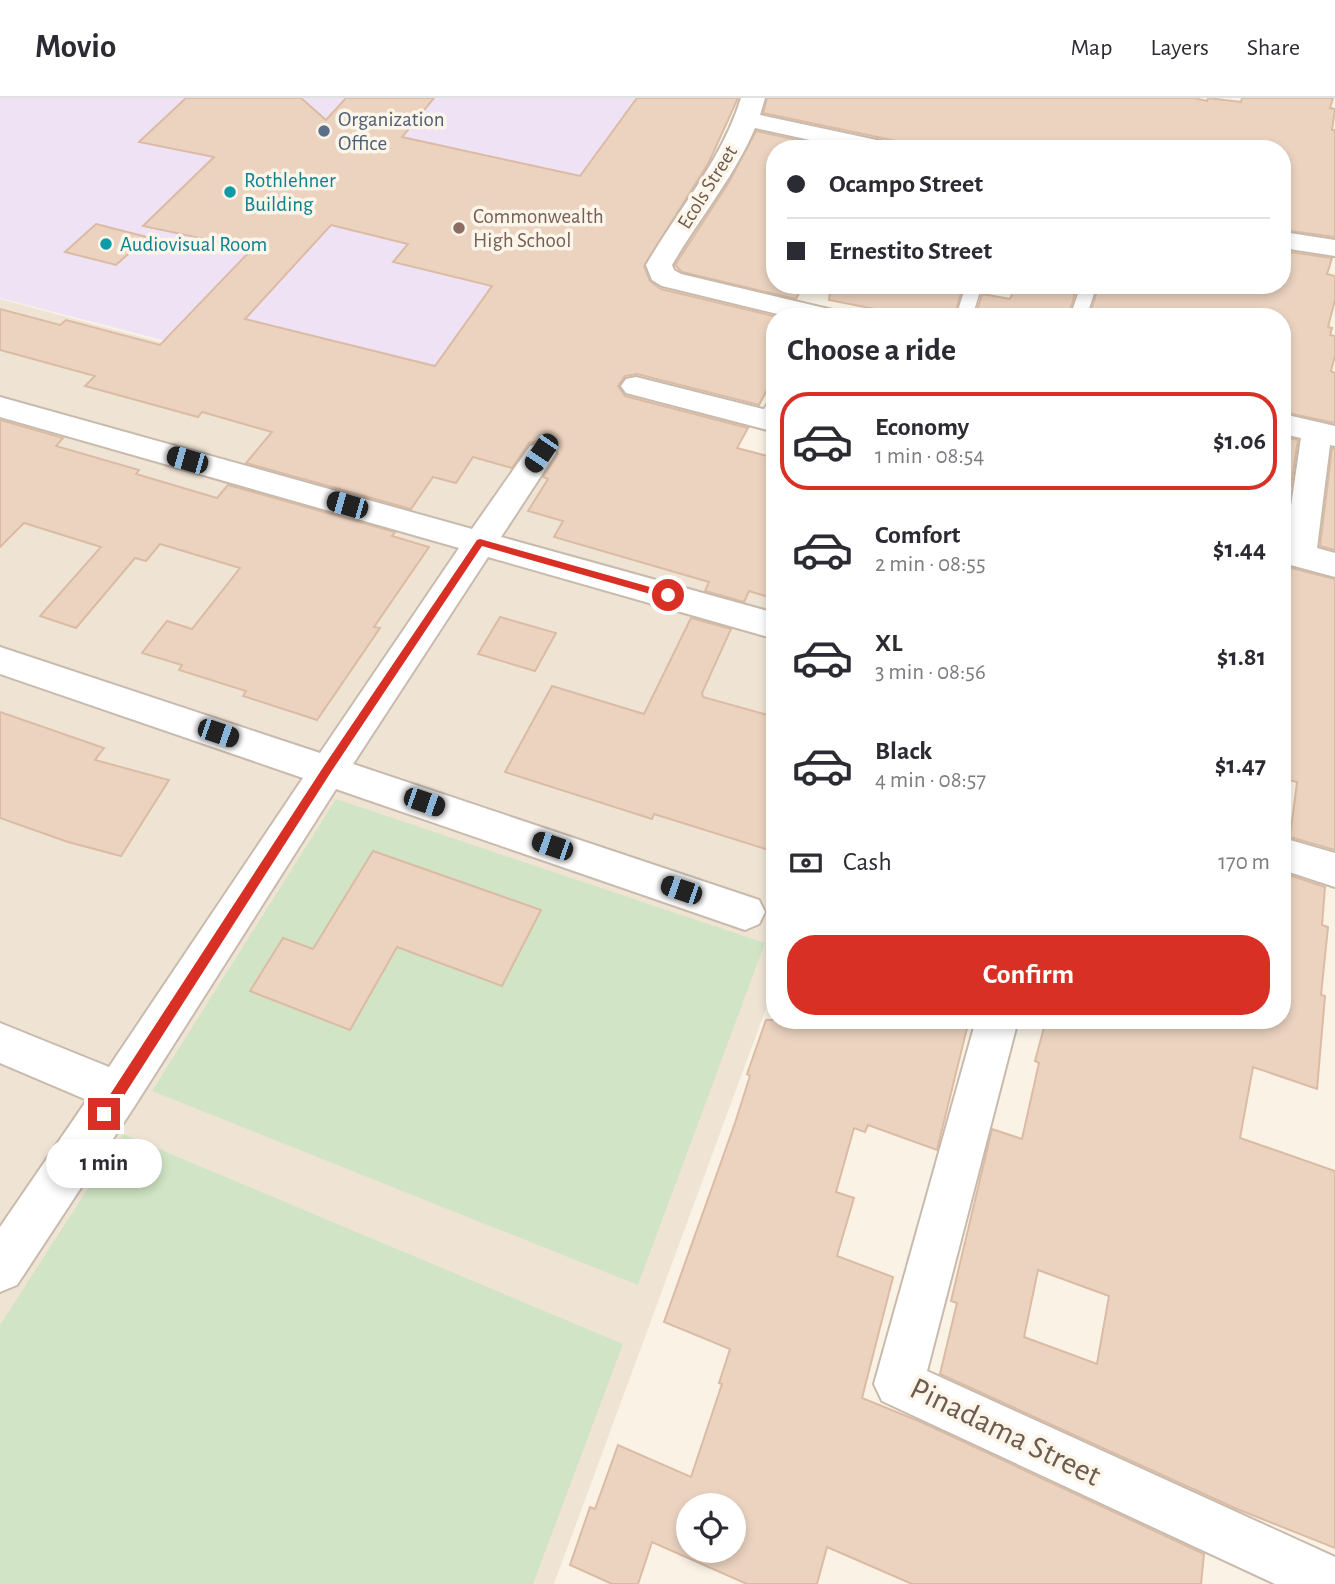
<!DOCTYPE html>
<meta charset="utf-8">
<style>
body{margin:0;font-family:"Alegreya Sans",sans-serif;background:#f7f7f7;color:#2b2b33;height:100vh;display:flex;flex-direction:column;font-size:26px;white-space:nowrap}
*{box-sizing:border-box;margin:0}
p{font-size:23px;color:#7c7c81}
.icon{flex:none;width:38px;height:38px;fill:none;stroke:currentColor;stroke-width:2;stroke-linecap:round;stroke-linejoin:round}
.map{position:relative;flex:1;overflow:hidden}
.panel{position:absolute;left:766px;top:210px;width:525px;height:721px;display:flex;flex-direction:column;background:#fff;border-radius:28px;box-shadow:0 4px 10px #0003}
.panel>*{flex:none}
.top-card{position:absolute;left:766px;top:42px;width:525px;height:154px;border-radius:28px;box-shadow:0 4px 10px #0003;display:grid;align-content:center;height:154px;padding:0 21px;background:#fff}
.tools{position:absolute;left:676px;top:1395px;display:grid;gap:14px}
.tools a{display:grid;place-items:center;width:70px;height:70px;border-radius:50%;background:#fff;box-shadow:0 4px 10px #0003;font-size:35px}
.end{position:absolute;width:32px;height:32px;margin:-16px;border:9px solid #d93025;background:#fff;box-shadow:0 0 0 4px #fff}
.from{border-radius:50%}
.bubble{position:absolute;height:49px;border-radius:24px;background:#fff;box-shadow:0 4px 10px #0003;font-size:23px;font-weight:600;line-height:49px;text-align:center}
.car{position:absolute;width:21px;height:42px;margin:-21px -10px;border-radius:9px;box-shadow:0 0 5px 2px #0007;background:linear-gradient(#222 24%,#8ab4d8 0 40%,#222 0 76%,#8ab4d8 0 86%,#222 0)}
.top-card b{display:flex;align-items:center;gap:24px;height:66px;font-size:26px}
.top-card b+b{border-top:2px solid #e1e1e2}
.top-card i{width:18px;height:18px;background:#2b2b33}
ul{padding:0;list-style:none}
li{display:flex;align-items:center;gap:21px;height:98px;margin:0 14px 10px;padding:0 7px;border:4px solid transparent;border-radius:28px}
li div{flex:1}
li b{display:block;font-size:26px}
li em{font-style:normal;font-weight:600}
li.selected{border-color:#d93025}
li>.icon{width:63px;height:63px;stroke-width:1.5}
h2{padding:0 21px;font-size:32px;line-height:84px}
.pay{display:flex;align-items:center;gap:18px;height:77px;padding:0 21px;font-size:26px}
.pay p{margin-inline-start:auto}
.action{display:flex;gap:14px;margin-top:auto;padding:14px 21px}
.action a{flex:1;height:80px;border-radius:28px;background:#d93025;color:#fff;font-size:28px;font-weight:600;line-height:80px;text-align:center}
header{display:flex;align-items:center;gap:42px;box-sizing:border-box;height:98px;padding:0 35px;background:#fff;border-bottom:2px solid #e1e1e2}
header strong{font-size:33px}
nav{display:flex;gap:38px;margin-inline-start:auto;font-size:24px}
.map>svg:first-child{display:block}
.residential{fill:#efe4d4}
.education{fill:#efe2f5}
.green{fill:#d1e4c5}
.building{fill:#ebd3c0;stroke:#dbbba3;stroke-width:2;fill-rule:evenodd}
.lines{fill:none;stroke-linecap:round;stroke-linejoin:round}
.lane-casing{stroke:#c8baad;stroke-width:3}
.street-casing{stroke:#c8baad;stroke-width:4}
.lane{fill:#fff;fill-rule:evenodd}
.street{fill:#fff;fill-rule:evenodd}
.route{fill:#d93025}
.service-dot{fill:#5c6f8a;stroke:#fcf6ea;stroke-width:2.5}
.culture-dot{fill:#0f9aa8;stroke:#fcf6ea;stroke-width:2.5}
.education-dot{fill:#8d6e63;stroke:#fcf6ea;stroke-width:2.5}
.labels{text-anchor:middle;stroke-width:7;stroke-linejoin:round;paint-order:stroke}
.far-service-label{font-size:21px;fill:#4e5e75;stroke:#fcf6ea;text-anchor:start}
.far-culture-label{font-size:21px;fill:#0d838f;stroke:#fcf6ea;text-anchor:start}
.far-street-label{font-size:21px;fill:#6e5b4e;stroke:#fcf6ea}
.far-education-label{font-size:21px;fill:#785e54;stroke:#fcf6ea;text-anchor:start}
.near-street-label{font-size:32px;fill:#6e5b4e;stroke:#fcf6ea}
</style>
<header>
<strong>Movio</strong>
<nav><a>Map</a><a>Layers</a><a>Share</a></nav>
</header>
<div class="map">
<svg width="1335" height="1486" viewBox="0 0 1335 1486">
<rect width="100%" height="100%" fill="#f9f2e5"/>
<path class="residential" d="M 0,201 L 775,409 L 775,886 L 554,1486 L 0,1486 Z"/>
<path class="education" d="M 0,0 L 715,0 L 530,337 L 0,200 Z"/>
<g class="green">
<path d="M 336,701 L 765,845 L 638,1187 L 152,993 Z"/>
<path d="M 123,1036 L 623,1246 L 533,1486 L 0,1486 L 0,1227 Z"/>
</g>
<g class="building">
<path d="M 186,0 L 301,0 L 326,22 L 346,0 L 434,0 L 402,39 L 580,78 L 637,0 L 738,0 L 709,64 L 644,168 L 650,183 L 661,191 L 778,219 L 775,219 L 775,292 L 768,290 L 759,307 L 637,276 L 625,278 L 618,288 L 625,298 L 748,330 L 737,350 L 775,360 L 775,501 L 749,493 L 744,504 L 705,493 L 709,484 L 554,439 L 563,423 L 528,413 L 548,381 L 543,379 L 558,356 L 553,345 L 542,342 L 529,345 L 512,370 L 473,359 L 456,385 L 433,379 L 411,411 L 246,365 L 272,334 L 202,314 L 198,319 L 85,288 L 95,278 L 0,252 L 0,211 L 60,227 L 66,222 L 160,247 L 252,151 L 143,128 L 214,59 L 139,44 ZM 331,127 L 408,146 L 393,164 L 492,188 L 435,268 L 245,221 Z"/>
<path d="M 767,0 L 1194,0 L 1207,3 L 1208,0 L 1241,4 L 1242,0 L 1333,0 L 1330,10 L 1335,11 L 1332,32 L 1335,32 L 1335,139 L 1283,132 L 1290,98 L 1284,96 L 1289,70 L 1283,69 L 1283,51 L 1252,51 L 1228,45 L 1227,51 L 1162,51 L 1135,47 L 1134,51 L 910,51 L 900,49 L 896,43 L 763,15 Z"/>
<path d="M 756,33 L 838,51 L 775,51 L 775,99 L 768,112 L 775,113 L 775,187 L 803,187 L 796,201 L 682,174 L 675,167 L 729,84 Z"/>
<path d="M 96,126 L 147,139 L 116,167 L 65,154 Z"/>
<path d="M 1283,153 L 1332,160 L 1327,176 L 1335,178 L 1335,202 L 1328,229 L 1332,230 L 1330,237 L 1335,238 L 1335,258 L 1331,273 L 1335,275 L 1335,325 L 1283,314 L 1285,231 L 1283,230 L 1283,219 L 1089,219 L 1099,187 L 1127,187 L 1146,192 L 1148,187 L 1283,187 Z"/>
<path d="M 831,187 L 937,187 L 962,192 L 954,219 L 888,219 L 890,214 L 829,202 Z"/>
<path d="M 1016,187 L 1041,187 L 1075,196 L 1068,219 L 975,219 L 982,196 L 1010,201 Z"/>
<path d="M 0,322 L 63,340 L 56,348 L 139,372 L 136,376 L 217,400 L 228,387 L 395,434 L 392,438 L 429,449 L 374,529 L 380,530 L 317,622 L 243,598 L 246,593 L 179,572 L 182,567 L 142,555 L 167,523 L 192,531 L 240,470 L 160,446 L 146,463 L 135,460 L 76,530 L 40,518 L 101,449 L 24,425 L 0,449 Z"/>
<path d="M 1283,339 L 1298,342 L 1283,439 Z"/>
<path d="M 1332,350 L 1335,350 L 1335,452 L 1320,448 Z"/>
<path d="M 1283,468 L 1335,481 L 1335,752 L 1290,739 L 1297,684 L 1283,681 Z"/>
<path d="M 500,519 L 556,535 L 535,573 L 478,556 Z"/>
<path d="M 691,520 L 731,531 L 702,595 L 703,599 L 775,619 L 775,754 L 654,716 L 652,721 L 505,674 L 552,588 L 644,616 Z"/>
<path d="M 0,614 L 104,650 L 95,662 L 169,682 L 121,758 L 68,744 L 0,720 Z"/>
<path d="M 373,753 L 541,812 L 502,888 L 397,849 L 350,932 L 250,893 L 283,840 L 313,851 Z"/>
<path d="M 1283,775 L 1325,789 L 1322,827 L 1328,829 L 1321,897 L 1325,898 L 1317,991 L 1253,969 L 1240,1040 L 1335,1073 L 1335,1450 L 1237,1411 L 940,1276 L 957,1205 L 951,1203 L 992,1031 L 1022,1041 L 1039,965 L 1035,963 L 1046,922 L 1283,922 ZM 1038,1172 L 1109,1198 L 1097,1266 L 1024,1239 Z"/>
<path d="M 766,922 L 969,922 L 937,1052 L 868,1027 L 865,1034 L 854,1030 L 836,1094 L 854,1100 L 837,1158 L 893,1179 L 862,1300 L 921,1324 L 1204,1456 L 1201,1486 L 912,1486 L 827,1449 L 817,1486 L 747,1486 L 652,1444 L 638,1486 L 612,1486 L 570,1467 L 590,1409 L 595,1411 L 618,1347 L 691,1379 L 722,1286 L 719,1285 L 730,1251 L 664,1224 L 735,1025 L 750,978 L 747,976 ZM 688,1407 L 733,1407 L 733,1452 L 688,1452 Z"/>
</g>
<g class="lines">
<g class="lane-casing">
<g id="lane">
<path d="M 966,187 L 982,187 L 972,219 L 956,219 Z"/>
<path d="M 1081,187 L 1097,187 L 1086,219 L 1070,219 Z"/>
<path d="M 775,301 L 775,322 L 766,328 L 760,326 L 757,322 L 769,303 Z"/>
</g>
</g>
<g class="street-casing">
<g id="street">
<path d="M 741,0 L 765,0 L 760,17 L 886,44 L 895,46 L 898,51 L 851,51 L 755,30 C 734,79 699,121 672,167 L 674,172 L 681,176 L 837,213 L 841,219 L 790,219 L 662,188 L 652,182 L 646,167 C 678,112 722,62 741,0 Z"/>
<path d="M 1283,134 L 1335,142 L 1335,158 L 1283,150 Z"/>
<path d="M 636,279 L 775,314 L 775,334 L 626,295 L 621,288 L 626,281 Z"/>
<path d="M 0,299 L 472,431 L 530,348 L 541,345 L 552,348 L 556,355 L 501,439 L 775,515 L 775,541 L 488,459 L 353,666 L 759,802 L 765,814 L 759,826 L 745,832 L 336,691 L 134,1009 L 17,1187 L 0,1194 L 0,1129 L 87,1002 L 0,965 L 0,925 L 109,969 L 303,680 L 0,576 L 0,549 L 320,655 L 459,450 L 0,319 Z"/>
<path d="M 1283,316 L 1335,328 L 1335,348 L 1330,347 L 1317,450 L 1335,455 L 1335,479 L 1283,465 L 1283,441 L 1286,442 L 1301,340 L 1283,336 Z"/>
<path d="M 1283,740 L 1335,755 L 1335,789 L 1283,772 Z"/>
<path d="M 976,922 L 1018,922 L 927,1273 L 1335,1459 L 1335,1486 L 1275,1486 L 882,1303 L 874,1286 Z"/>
</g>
</g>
<use href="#lane" class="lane"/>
<use href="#street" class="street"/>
</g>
<path class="route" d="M 480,441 L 668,494 L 673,497 L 668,501 L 482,448 L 331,674 L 109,1021 L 100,1021 L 100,1012 L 324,668 L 477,442 Z"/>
<circle class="service-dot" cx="324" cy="33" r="7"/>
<g class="culture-dot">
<circle cx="230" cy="94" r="7"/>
<circle cx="106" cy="146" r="7"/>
</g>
<circle class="education-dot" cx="459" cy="130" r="7"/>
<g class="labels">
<g class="far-service-label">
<text x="338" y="28">Organization<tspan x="338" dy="24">Office</tspan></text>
</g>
<g class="far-culture-label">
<text x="244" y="89">Rothlehner<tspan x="244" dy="24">Building</tspan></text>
<text x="120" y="153">Audiovisual Room</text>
</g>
<g class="far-street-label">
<text transform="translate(707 89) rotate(-58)" y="7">Ecols Street</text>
</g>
<g class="far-education-label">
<text x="473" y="125">Commonwealth<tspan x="473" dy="24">High School</tspan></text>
</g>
<g class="near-street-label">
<text transform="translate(1006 1333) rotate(26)" y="11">Pinadama Street</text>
</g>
</g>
</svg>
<div class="tools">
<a><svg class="icon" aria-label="locate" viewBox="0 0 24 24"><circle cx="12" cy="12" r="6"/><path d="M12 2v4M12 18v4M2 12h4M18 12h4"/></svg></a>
</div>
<i class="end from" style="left:668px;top:497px"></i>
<i class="end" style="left:104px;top:1016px"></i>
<div class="bubble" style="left:46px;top:1041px;width:116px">1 min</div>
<i class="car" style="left:541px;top:355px;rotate:214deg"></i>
<i class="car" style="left:187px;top:362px;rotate:286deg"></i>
<i class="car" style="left:347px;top:407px;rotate:286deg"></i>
<i class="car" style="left:218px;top:635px;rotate:109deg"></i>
<i class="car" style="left:424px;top:704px;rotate:109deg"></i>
<i class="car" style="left:552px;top:748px;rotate:289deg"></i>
<i class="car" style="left:681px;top:792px;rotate:289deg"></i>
<div class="top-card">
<b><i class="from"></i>Ocampo Street</b>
<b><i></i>Ernestito Street</b>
</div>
<section class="panel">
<h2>Choose a ride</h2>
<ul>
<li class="selected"><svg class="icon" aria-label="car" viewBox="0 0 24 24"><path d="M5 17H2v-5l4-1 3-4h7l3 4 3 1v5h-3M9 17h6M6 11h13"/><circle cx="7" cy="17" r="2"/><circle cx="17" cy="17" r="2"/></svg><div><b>Economy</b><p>1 min · 08:54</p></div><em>$1.06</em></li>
<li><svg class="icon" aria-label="car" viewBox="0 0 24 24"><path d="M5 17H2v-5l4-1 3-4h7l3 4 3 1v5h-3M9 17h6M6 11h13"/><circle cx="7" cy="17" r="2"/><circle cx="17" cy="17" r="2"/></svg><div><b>Comfort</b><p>2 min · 08:55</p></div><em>$1.44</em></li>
<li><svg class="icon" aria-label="car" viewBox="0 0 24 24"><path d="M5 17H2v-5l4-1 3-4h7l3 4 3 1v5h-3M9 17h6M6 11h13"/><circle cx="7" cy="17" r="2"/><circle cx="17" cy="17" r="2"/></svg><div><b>XL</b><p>3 min · 08:56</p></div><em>$1.81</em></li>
<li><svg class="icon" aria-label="car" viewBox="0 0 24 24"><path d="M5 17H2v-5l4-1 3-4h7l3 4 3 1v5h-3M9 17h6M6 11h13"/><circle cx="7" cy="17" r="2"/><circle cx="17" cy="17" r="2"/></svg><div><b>Black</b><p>4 min · 08:57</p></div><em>$1.47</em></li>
</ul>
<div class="pay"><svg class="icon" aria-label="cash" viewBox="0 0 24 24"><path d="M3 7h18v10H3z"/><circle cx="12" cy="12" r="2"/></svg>Cash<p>170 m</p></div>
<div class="action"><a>Confirm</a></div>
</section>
</div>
